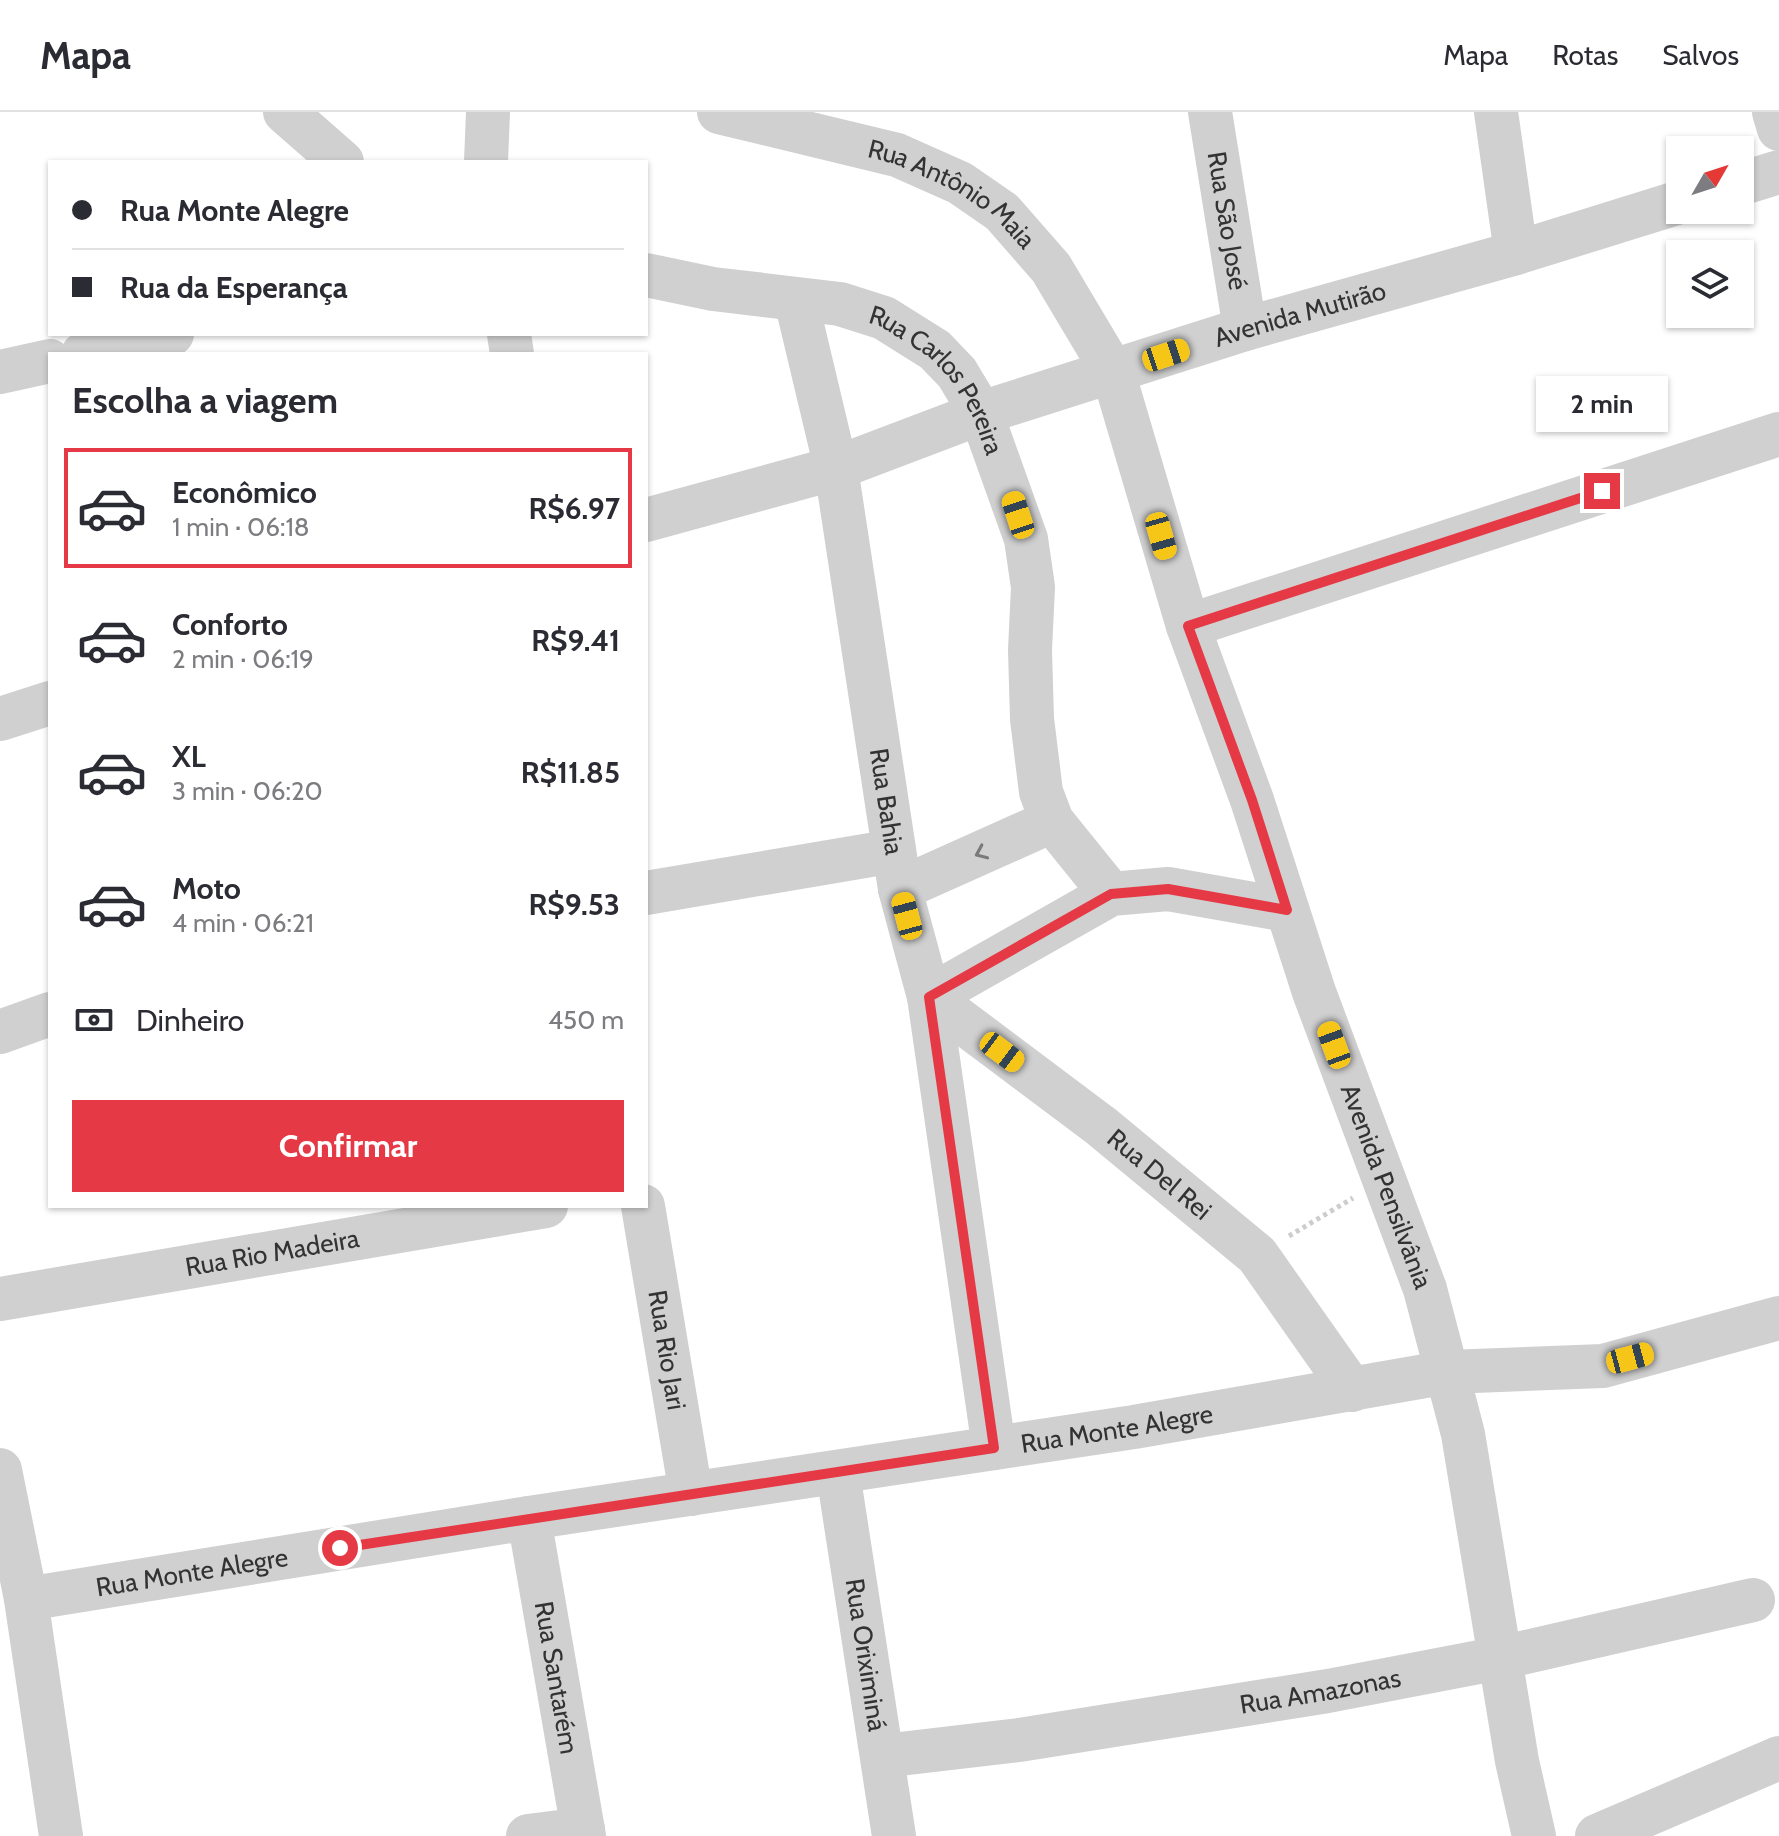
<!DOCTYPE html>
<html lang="pt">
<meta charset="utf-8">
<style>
body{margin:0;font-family:Cabin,sans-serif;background:#f2f2f3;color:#2b2b33;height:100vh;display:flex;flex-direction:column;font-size:30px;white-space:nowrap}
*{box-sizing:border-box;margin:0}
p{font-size:26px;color:#7c7c81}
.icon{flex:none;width:44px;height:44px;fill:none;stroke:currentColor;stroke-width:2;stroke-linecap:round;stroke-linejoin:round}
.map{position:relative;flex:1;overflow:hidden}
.sheet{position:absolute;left:48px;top:240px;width:600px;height:856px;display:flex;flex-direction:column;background:#fff;border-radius:0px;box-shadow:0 2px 6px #0004}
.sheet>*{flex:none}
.top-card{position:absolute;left:48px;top:48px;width:600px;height:176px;border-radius:0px;box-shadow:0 2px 6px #0004;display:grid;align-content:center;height:176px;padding:0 24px;background:#fff}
.needle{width:52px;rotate:51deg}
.tools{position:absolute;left:1666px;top:24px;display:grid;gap:16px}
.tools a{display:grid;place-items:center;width:88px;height:88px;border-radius:0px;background:#fff;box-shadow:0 2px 6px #0004;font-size:40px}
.end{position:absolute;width:36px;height:36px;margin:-18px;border:10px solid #e63946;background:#fff;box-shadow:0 0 0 4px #fff}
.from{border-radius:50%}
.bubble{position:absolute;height:56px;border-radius:0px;background:#fff;box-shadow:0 2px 6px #0004;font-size:26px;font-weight:700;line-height:56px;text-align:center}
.car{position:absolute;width:24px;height:48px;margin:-24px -12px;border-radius:10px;box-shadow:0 0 6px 2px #0007;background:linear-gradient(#f5c518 24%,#345 0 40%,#f5c518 0 76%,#345 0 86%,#f5c518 0)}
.top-card b{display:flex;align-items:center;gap:28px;height:76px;font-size:30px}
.top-card b+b{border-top:2px solid #e1e1e2}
.top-card i{width:20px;height:20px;background:#2b2b33}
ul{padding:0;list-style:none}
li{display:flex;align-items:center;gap:24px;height:120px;margin:0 16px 12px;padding:0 8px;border:4px solid transparent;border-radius:0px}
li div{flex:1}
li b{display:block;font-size:30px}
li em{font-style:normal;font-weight:700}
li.current{border-color:#e63946}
li>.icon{width:72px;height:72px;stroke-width:1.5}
h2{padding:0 24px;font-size:36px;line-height:96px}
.pay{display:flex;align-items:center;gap:20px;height:88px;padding:0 24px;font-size:30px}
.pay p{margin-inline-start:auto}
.primary-button{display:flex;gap:16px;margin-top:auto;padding:16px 24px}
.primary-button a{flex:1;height:92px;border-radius:0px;background:#e63946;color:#fff;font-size:32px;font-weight:700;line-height:92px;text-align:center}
header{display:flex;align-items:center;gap:48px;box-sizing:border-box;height:112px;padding:0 40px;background:#fff;border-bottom:2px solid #e1e1e2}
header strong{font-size:38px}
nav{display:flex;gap:44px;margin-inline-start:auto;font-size:28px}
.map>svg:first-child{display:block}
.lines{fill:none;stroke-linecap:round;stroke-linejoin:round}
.path{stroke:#cdcdcd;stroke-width:5;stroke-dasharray:4 4;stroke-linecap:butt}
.minor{stroke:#d0d0d0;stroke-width:44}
.oneway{stroke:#7a7a7a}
.route{stroke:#e63946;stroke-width:10}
.labels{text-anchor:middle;stroke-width:8;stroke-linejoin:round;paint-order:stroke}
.street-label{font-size:26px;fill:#333;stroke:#fff}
</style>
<header>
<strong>Mapa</strong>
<nav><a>Mapa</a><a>Rotas</a><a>Salvos</a></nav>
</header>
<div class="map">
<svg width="1779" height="1724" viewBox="0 0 1779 1724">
<rect width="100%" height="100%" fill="#fff"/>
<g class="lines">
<path class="path" d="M 1289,1124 L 1353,1086"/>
<g class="minor">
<path d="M 285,0 L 342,50"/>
<path id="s1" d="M 719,0 L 897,43 L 960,71 L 1002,100 L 1051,156 L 1113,260 L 1188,514 L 1252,688 L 1314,880 L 1425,1177 L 1463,1322 L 1517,1649 L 1534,1724"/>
<path id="s2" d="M 1210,0 L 1245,217"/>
<path d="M 1496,0 L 1516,141"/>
<path d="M 1774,0 L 1779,17"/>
<path d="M 486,50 L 488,0"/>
<path d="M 1740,72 L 1779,60"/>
<path id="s3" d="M 646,163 L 713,177 L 840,192 L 884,206 L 935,238 L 957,261 L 981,301 L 1026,427 L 1033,475 L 1030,538 L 1032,607 L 1041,680 L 1052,709 L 1111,782"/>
<path id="s4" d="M 796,188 L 836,356 L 900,777 L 929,885 L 994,1336"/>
<path d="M 509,222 L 512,242"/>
<path d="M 83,242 L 172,222"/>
<path d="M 0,260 L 50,249"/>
<path id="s5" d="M 646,408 L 836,356 L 981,301 L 1245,217 L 1516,141 L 1680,90"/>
<path d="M 1188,514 L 1779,322"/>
<path d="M 0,607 L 50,591"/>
<path d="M 900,777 L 1052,709"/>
<path d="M 646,781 L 894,739"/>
<path id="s6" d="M 1287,798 L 1168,777 L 1111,782 L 929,885 L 1101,1014 L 1257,1143 L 1352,1278"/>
<path d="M 0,920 L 50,902"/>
<path id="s7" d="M 643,1094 L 691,1382"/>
<path id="s8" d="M 0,1187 L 546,1094"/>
<path d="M 0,1358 L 26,1487 L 61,1724"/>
<path id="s9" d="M 838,1361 L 894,1724"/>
<path id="s10" d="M 529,1406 L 584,1724"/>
<path id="s11" d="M 26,1487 L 529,1406 L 1134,1315 L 1448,1260 L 1603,1254 L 1779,1206"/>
<path id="s12" d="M 883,1644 L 1019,1628 L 1328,1579 L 1500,1546 L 1753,1488"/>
<path d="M 528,1724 L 583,1717"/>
<path d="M 1597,1724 L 1779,1646"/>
</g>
</g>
<defs><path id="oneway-chevron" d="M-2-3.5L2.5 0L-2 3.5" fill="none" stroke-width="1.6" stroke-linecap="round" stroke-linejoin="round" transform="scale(2)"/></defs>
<use class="oneway" href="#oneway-chevron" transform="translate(981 741) rotate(156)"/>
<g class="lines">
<path class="route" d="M 340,1436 L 994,1336 L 929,885 L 1111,782 L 1168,777 L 1287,798 L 1252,688 L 1188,514 L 1602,379"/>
</g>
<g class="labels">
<g class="street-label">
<text dy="9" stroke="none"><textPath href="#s1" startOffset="250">Rua Antônio Maia</textPath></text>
<text dy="9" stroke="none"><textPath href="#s2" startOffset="110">Rua São José</textPath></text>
<text dy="9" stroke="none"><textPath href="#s5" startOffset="686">Avenida Mutirão</textPath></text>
<text dy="9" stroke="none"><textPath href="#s3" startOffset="326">Rua Carlos Pereira</textPath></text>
<text dy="9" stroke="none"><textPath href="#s4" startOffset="510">Rua Bahia</textPath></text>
<text dy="9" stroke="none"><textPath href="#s6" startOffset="678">Rua Del Rei</textPath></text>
<text dy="9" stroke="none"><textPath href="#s1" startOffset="1358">Avenida Pensilvânia</textPath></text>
<text dy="9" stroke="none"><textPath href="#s8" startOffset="276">Rua Rio Madeira</textPath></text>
<text dy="9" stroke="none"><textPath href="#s7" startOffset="146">Rua Rio Jari</textPath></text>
<text dy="9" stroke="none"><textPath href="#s11" startOffset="1104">Rua Monte Alegre</textPath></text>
<text dy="9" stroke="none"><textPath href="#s11" startOffset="168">Rua Monte Alegre</textPath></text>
<text dy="9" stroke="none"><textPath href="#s9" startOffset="184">Rua Oriximiná</textPath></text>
<text dy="9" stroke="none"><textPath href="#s10" startOffset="162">Rua Santarém</textPath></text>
<text dy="9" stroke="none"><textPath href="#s12" startOffset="442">Rua Amazonas</textPath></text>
</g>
</g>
</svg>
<div class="tools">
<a><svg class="needle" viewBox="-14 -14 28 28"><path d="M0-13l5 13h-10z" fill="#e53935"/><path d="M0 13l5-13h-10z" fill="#7c7c81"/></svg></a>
<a><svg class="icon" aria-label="layers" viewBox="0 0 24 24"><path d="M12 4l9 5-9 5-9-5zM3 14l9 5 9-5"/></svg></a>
</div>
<i class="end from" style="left:340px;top:1436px"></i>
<i class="end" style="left:1602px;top:379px"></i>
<div class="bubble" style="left:1536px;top:264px;width:132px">2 min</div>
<i class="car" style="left:1166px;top:243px;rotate:72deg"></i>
<i class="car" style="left:1018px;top:403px;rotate:342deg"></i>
<i class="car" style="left:1161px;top:424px;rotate:164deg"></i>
<i class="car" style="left:907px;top:804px;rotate:345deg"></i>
<i class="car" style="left:1334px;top:933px;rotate:340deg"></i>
<i class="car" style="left:1002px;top:940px;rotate:127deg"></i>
<i class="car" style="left:1630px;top:1246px;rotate:75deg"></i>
<div class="top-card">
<b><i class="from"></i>Rua Monte Alegre</b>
<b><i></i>Rua da Esperança</b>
</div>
<section class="sheet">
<h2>Escolha a viagem</h2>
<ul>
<li class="current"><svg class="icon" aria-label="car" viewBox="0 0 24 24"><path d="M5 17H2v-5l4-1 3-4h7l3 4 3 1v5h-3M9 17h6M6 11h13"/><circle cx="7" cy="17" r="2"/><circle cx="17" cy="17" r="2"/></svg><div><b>Econômico</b><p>1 min · 06:18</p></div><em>R$6.97</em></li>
<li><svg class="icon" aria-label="car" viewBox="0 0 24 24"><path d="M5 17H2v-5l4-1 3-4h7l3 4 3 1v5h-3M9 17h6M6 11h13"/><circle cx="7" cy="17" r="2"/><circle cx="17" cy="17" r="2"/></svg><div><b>Conforto</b><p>2 min · 06:19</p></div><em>R$9.41</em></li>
<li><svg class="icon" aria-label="car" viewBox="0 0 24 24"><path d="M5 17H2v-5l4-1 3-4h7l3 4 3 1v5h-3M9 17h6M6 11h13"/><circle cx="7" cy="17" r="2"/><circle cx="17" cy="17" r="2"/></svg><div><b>XL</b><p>3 min · 06:20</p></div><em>R$11.85</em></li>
<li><svg class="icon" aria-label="car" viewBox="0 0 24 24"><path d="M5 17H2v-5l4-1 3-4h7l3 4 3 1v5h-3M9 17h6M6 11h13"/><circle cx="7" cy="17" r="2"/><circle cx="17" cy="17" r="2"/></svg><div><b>Moto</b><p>4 min · 06:21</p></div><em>R$9.53</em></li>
</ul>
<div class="pay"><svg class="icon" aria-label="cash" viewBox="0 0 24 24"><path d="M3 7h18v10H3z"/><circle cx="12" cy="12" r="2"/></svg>Dinheiro<p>450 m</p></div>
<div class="primary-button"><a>Confirmar</a></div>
</section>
</div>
